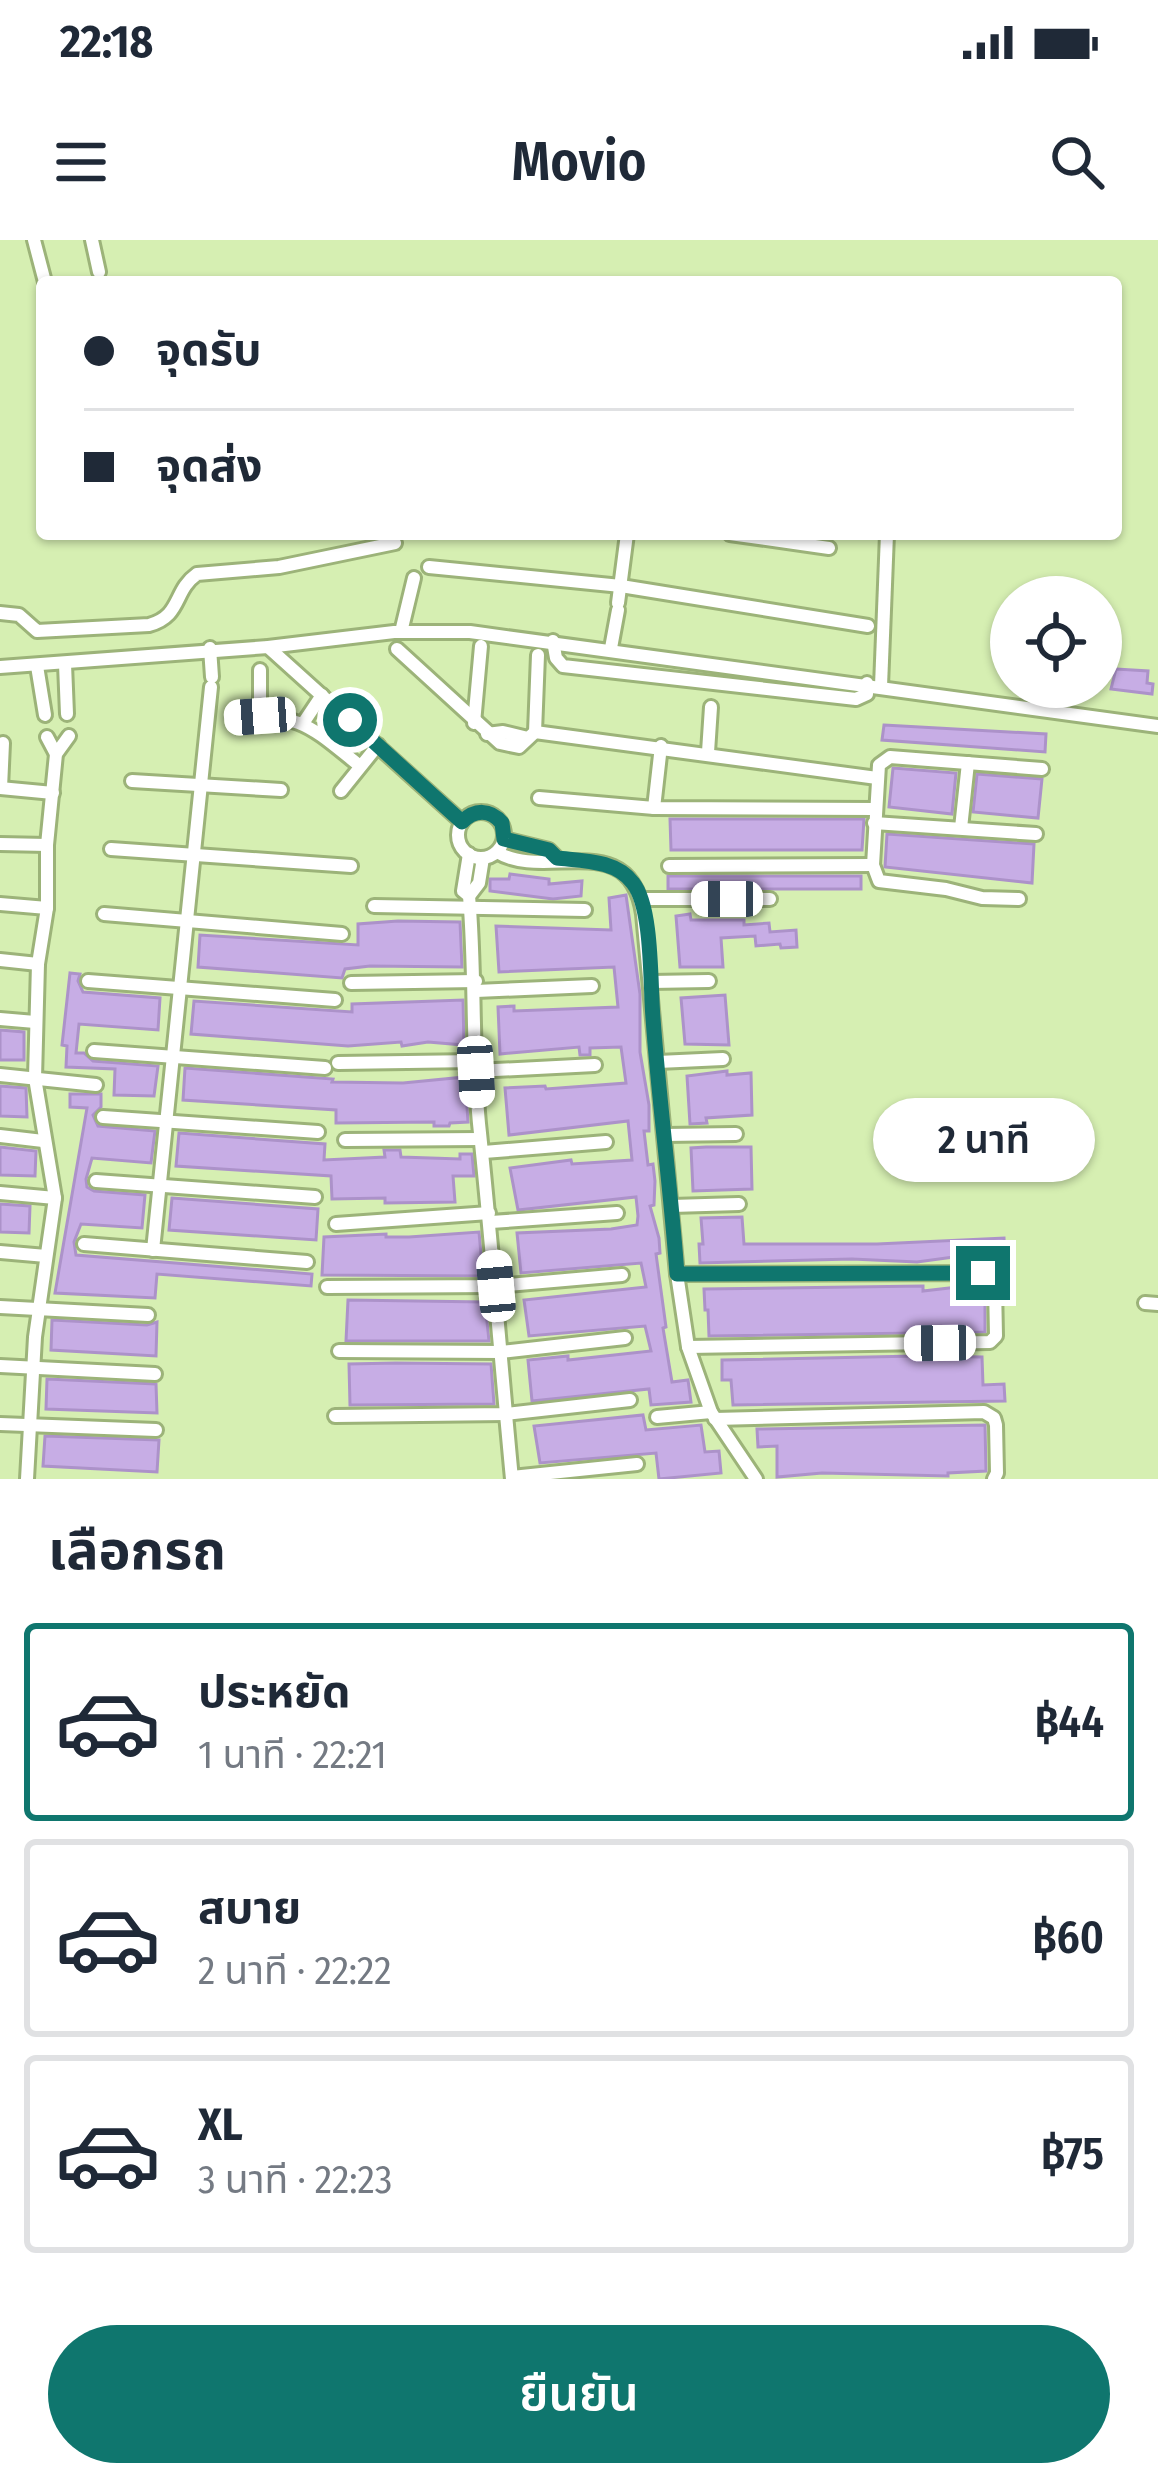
<!DOCTYPE html>
<html lang="th">
<meta charset="utf-8">
<style>
body{margin:0;font-family:"Fira Sans Condensed","Noto Sans Thai",sans-serif;background:#f2f2f3;color:#1f2937;height:100vh;display:flex;flex-direction:column;font-size:45px;white-space:nowrap}
*{box-sizing:border-box;margin:0}
p{font-size:39px;color:#747a83}
.icon{flex:none;width:66px;height:66px;fill:none;stroke:currentColor;stroke-width:2;stroke-linecap:round;stroke-linejoin:round}
.map{position:relative;height:1239px;overflow:hidden}
.drawer{display:flex;flex-direction:column;background:#fff;flex:1}
.drawer>*{flex:none}
.hud{position:absolute;left:36px;top:36px;width:1086px;height:264px;border-radius:12px;box-shadow:0 3px 9px #0004;display:grid;align-content:center;height:264px;padding:0 48px;background:#fff}
.controls{position:absolute;left:990px;top:336px;display:grid;gap:24px}
.controls a{display:grid;place-items:center;width:132px;height:132px;border-radius:50%;background:#fff;box-shadow:0 3px 9px #0004;font-size:60px}
.end{position:absolute;width:54px;height:54px;margin:-27px;border:15px solid #0f766e;background:#fff;box-shadow:0 0 0 6px #fff}
.from{border-radius:50%}
.bubble{position:absolute;height:84px;border-radius:42px;background:#fff;box-shadow:0 3px 9px #0004;font-size:39px;font-weight:600;line-height:84px;text-align:center}
.car{position:absolute;width:36px;height:72px;margin:-36px -18px;border-radius:15px;box-shadow:0 0 9px 3px #0007;background:linear-gradient(#fff 24%,#345 0 40%,#fff 0 76%,#345 0 86%,#fff 0)}
.hud b{display:flex;align-items:center;gap:42px;height:114px;font-size:45px}
.hud b+b{border-top:3px solid #e0e1e3}
.hud i{width:30px;height:30px;background:#1f2937}
ul{padding:0;list-style:none}
li{display:flex;align-items:center;gap:36px;height:198px;margin:0 24px 18px;padding:0 24px;border:6px solid #e0e1e3;border-radius:12px}
li div{flex:1}
li b{display:block;font-size:45px}
li em{font-style:normal;font-weight:600}
li.active{border-color:#0f766e}
li>.icon{width:108px;height:108px;stroke-width:1.5}
h2{padding:0 48px;font-size:54px;line-height:144px}
.cta{display:flex;gap:24px;margin-top:auto;padding:24px 48px}
.cta a{flex:1;height:138px;border-radius:72px;background:#0f766e;color:#fff;font-size:48px;font-weight:600;line-height:138px;text-align:center}
.status{display:flex;justify-content:space-between;align-items:center;height:84px;padding:0 60px;background:#fff;direction:ltr}
.status svg{height:33px;fill:currentColor}
header{display:flex;justify-content:space-between;align-items:center;height:156px;padding:0 48px;background:#fff;font-size:54px;font-weight:600}
.map>svg:first-child{display:block}
.building{fill:#c7ade5;stroke:#ac92c9;stroke-width:3}
.lines{fill:none;stroke-linecap:round;stroke-linejoin:round}
.minor-casing{stroke:#9cb379;stroke-width:18}
.minor{stroke:#fff;stroke-width:12}
.route{stroke:#0f766e;stroke-width:15}
</style>
<div class="status"><b>22:18</b><svg viewBox="0 0 49 12"><path d="M0 12V9h3v3zM5 12V6h3v6zM10 12V3h3v9zM15 12V0h3v12zM26 1h20v11H26zM47 4h2v5h-2z"/></svg></div>
<header><svg class="icon" aria-label="menu" viewBox="0 0 24 24"><path d="M4 6h16M4 12h16M4 18h16"/></svg>Movio<svg class="icon" aria-label="search" viewBox="0 0 24 24"><circle cx="10" cy="10" r="6"/><path d="M15 15l6 6"/></svg></header>
<div class="map">
<svg width="1158" height="1239" viewBox="0 0 1158 1239">
<rect width="100%" height="100%" fill="#d6efb2"/>
<g class="building">
<path d="M 1116,429 L 1148,431 L 1147,443 L 1153,444 L 1152,454 L 1111,449 Z"/>
<path d="M 884,485 L 1046,494 L 1045,512 L 882,500 Z"/>
<path d="M 893,528 L 956,533 L 952,574 L 889,567 Z"/>
<path d="M 977,534 L 1042,539 L 1038,578 L 973,572 Z"/>
<path d="M 670,579 L 864,579 L 862,610 L 671,610 Z"/>
<path d="M 887,594 L 1034,604 L 1032,643 L 885,627 Z"/>
<path d="M 510,634 L 549,639 L 549,644 L 582,641 L 581,656 L 553,659 L 490,651 L 490,639 L 509,639 Z"/>
<rect x="668" y="636" width="193" height="13"/>
<path d="M 626,655 L 640,754 L 640,812 L 649,865 L 649,891 L 644,891 L 648,925 L 653,924 L 655,941 L 654,965 L 650,966 L 659,998 L 660,1013 L 656,1014 L 666,1087 L 663,1088 L 672,1142 L 688,1140 L 691,1162 L 651,1165 L 649,1149 L 532,1161 L 528,1120 L 568,1116 L 568,1120 L 651,1111 L 645,1086 L 529,1096 L 524,1060 L 646,1047 L 641,1023 L 521,1033 L 517,993 L 611,989 L 637,985 L 638,976 L 636,957 L 518,970 L 510,928 L 571,920 L 572,924 L 632,920 L 628,881 L 509,895 L 505,848 L 545,846 L 546,849 L 626,843 L 621,807 L 590,808 L 590,815 L 580,815 L 579,807 L 500,814 L 498,767 L 514,766 L 514,771 L 618,767 L 614,727 L 499,732 L 496,686 L 611,690 L 609,658 Z"/>
<path d="M 690,674 L 691,680 L 744,680 L 744,685 L 769,683 L 770,692 L 796,690 L 797,707 L 781,708 L 780,704 L 756,706 L 755,696 L 721,698 L 723,727 L 680,727 L 676,676 Z"/>
<path d="M 398,681 L 460,682 L 462,727 L 370,726 L 345,729 L 342,738 L 198,727 L 200,695 L 358,705 L 358,684 Z"/>
<path d="M 70,733 L 80,734 L 78,741 L 83,752 L 160,758 L 158,790 L 79,784 L 76,813 L 84,813 L 93,821 L 158,826 L 154,856 L 114,855 L 115,829 L 66,827 L 67,806 L 62,805 Z"/>
<path d="M 725,755 L 729,805 L 685,804 L 681,758 Z"/>
<path d="M 463,760 L 464,805 L 428,802 L 402,806 L 401,802 L 348,806 L 191,794 L 194,761 L 352,772 L 352,764 Z"/>
<path d="M 0,790 L 24,792 L 24,820 L 0,820 Z"/>
<path d="M 185,828 L 333,839 L 332,842 L 403,843 L 465,837 L 468,882 L 450,883 L 449,886 L 434,886 L 434,882 L 336,883 L 336,870 L 183,860 Z"/>
<path d="M 727,831 L 727,835 L 751,833 L 752,875 L 706,878 L 707,883 L 690,884 L 687,836 Z"/>
<path d="M 0,846 L 26,848 L 27,877 L 0,876 Z"/>
<path d="M 70,854 L 101,854 L 101,867 L 93,875 L 98,886 L 155,891 L 151,923 L 92,918 L 86,939 L 87,947 L 94,951 L 145,955 L 142,988 L 81,984 L 74,1002 L 76,1015 L 312,1034 L 311,1046 L 157,1034 L 155,1058 L 55,1053 L 87,868 L 70,867 Z"/>
<path d="M 179,893 L 325,904 L 324,920 L 385,917 L 384,910 L 400,910 L 401,917 L 460,919 L 460,914 L 472,914 L 474,936 L 453,936 L 455,962 L 385,963 L 385,958 L 332,959 L 331,936 L 176,926 Z"/>
<path d="M 0,907 L 36,911 L 35,936 L 0,935 Z"/>
<path d="M 706,907 L 751,907 L 752,949 L 693,951 L 691,908 Z"/>
<path d="M 172,958 L 318,969 L 316,1000 L 169,990 Z"/>
<path d="M 0,964 L 30,966 L 29,993 L 0,992 Z"/>
<path d="M 742,977 L 744,1004 L 877,1004 L 1004,998 L 1005,1022 L 989,1023 L 988,1016 L 961,1016 L 917,1022 L 852,1019 L 700,1023 L 699,1004 L 703,1004 L 701,978 Z"/>
<path d="M 479,992 L 483,1036 L 322,1035 L 324,997 L 386,994 L 386,997 L 409,997 Z"/>
<path d="M 975,1045 L 985,1047 L 985,1092 L 709,1096 L 708,1070 L 705,1070 L 704,1049 L 923,1046 L 923,1051 Z"/>
<path d="M 348,1060 L 485,1062 L 489,1101 L 346,1101 Z"/>
<path d="M 52,1080 L 147,1085 L 157,1082 L 156,1116 L 51,1110 Z"/>
<path d="M 916,1116 L 982,1117 L 983,1145 L 1004,1144 L 1005,1161 L 733,1165 L 731,1140 L 722,1140 L 722,1120 Z"/>
<path d="M 396,1123 L 491,1124 L 494,1164 L 350,1165 L 349,1124 Z"/>
<path d="M 47,1139 L 156,1144 L 157,1173 L 46,1169 Z"/>
<path d="M 643,1175 L 646,1190 L 701,1185 L 705,1212 L 719,1211 L 721,1233 L 659,1239 L 656,1213 L 540,1223 L 534,1186 Z"/>
<path d="M 985,1185 L 986,1231 L 948,1233 L 948,1236 L 822,1233 L 777,1237 L 777,1206 L 758,1207 L 757,1189 Z"/>
<path d="M 45,1196 L 159,1200 L 157,1232 L 43,1226 Z"/>
</g>
<g class="lines">
<g class="minor-casing">
<g id="minor">
<path d="M 34,0 L 45,42"/>
<path d="M 92,0 L 99,32"/>
<path d="M 730,294 L 829,308"/>
<path d="M 429,327 L 621,346 L 868,386"/>
<path d="M 618,363 L 627,294"/>
<path d="M 0,373 L 19,375 L 37,391 L 149,385 C 182,376 173,351 197,334 L 279,327 L 395,303"/>
<path d="M 401,392 L 414,338"/>
<path d="M 553,401 L 556,418 L 563,426 L 856,459 L 867,454 L 867,443"/>
<path d="M 268,407 L 462,582"/>
<path d="M 210,408 L 212,437"/>
<path d="M 611,408 L 618,370"/>
<path d="M 397,409 L 500,503 L 519,507 L 535,492"/>
<path d="M 538,415 L 535,492 L 877,538"/>
<path d="M 65,424 L 67,474"/>
<path d="M 37,426 L 45,475"/>
<path d="M 0,427 L 268,407 L 394,392 L 470,392 L 1158,486"/>
<path d="M 881,446 L 887,294"/>
<path d="M 260,475 L 260,430"/>
<path d="M 233,478 C 300,472 310,486 360,526"/>
<path d="M 304,482 L 322,455"/>
<path d="M 474,483 L 481,406"/>
<path d="M 487,494 L 503,492 L 528,498"/>
<path d="M 47,497 L 56,514"/>
<path d="M 708,512 L 711,467"/>
<path d="M 132,541 L 281,550"/>
<path d="M 0,548 L 53,553"/>
<path d="M 1,548 L 3,503"/>
<path d="M 341,551 L 378,505"/>
<path d="M 539,558 L 654,568 L 875,569"/>
<path d="M 654,568 L 661,506"/>
<circle cx="481" cy="595" r="23"/>
<path d="M 874,583 L 1036,594"/>
<path d="M 961,588 L 968,523"/>
<path d="M 504,599 L 549,610 L 557,618"/>
<path d="M 0,604 L 47,605"/>
<path d="M 111,609 L 351,626"/>
<path d="M 497,612 C 545,642 630,586 643,674 L 677,1034 L 688,1107 L 711,1172 L 756,1239"/>
<path d="M 469,614 L 463,651 L 469,656 C 476,735 471,814 480,893 C 492,1008 501,1124 512,1239"/>
<path d="M 669,626 L 873,625"/>
<path d="M 469,656 L 479,643 L 483,618"/>
<path d="M 641,659 L 770,659"/>
<path d="M 1019,659 L 982,658 L 946,649 L 879,641 L 873,625 L 879,525 L 890,517 L 1042,529"/>
<path d="M 0,664 L 47,668"/>
<path d="M 374,666 L 585,670"/>
<path d="M 104,674 L 342,694"/>
<path d="M 0,720 L 38,724"/>
<path d="M 88,741 L 335,760"/>
<path d="M 651,742 L 709,741"/>
<path d="M 351,743 L 476,741"/>
<path d="M 476,751 L 592,746"/>
<path d="M 0,779 L 35,782"/>
<path d="M 94,811 L 325,828"/>
<path d="M 658,822 L 723,819"/>
<path d="M 338,823 L 476,821"/>
<path d="M 476,831 L 595,825"/>
<path d="M 0,835 L 96,845"/>
<path d="M 103,877 L 318,892"/>
<path d="M 665,895 L 736,894"/>
<path d="M 0,896 L 43,901"/>
<path d="M 345,900 L 480,899"/>
<path d="M 484,912 L 606,902"/>
<path d="M 96,941 L 315,957"/>
<path d="M 0,953 L 55,958"/>
<path d="M 672,966 L 739,964"/>
<path d="M 491,982 L 617,973"/>
<path d="M 336,984 L 489,973"/>
<path d="M 84,1004 L 307,1022"/>
<path d="M 153,1010 L 211,447"/>
<path d="M 0,1012 L 46,1016"/>
<path d="M 677,1034 L 983,1033 L 993,1038 L 995,1045 L 996,1096 L 990,1102 L 688,1107"/>
<path d="M 327,1047 L 496,1046 L 622,1035"/>
<path d="M 1145,1063 L 1158,1064"/>
<path d="M 0,1067 L 148,1075"/>
<path d="M 339,1111 L 501,1112 L 625,1098"/>
<path d="M 0,1126 L 155,1134"/>
<path d="M 335,1176 L 506,1174 L 630,1160"/>
<path d="M 657,1177 L 711,1172"/>
<path d="M 715,1179 L 984,1172 L 994,1178 L 996,1185 L 997,1233 L 994,1239"/>
<path d="M 0,1184 L 156,1190"/>
<path d="M 512,1237 L 637,1224"/>
<path d="M 27,1239 L 35,1097 L 55,958 L 35,838 L 38,724 L 47,668 L 47,605 L 56,514 L 69,496"/>
</g>
</g>
<use href="#minor" class="minor"/>
</g>
<g class="lines">
<path class="route" d="M 350,480 L 462,582 C 475,569 490,569 502,583 L 504,599 L 549,610 L 557,618 C 583,621 616,620 633,643 C 653,668 650,745 653,778 C 659,863 671,949 677,1034 L 983,1033"/>
</g>
</svg>
<div class="controls">
<a><svg class="icon" aria-label="locate" viewBox="0 0 24 24"><circle cx="12" cy="12" r="6"/><path d="M12 2v4M12 18v4M2 12h4M18 12h4"/></svg></a>
</div>
<i class="end from" style="left:350px;top:480px"></i>
<i class="end" style="left:983px;top:1033px"></i>
<div class="bubble" style="left:873px;top:858px;width:222px">2 นาที</div>
<i class="car" style="left:260px;top:476px;rotate:266deg"></i>
<i class="car" style="left:727px;top:659px;rotate:270deg"></i>
<i class="car" style="left:476px;top:832px;rotate:177deg"></i>
<i class="car" style="left:496px;top:1046px;rotate:355deg"></i>
<i class="car" style="left:940px;top:1103px;rotate:269deg"></i>
<div class="hud">
<b><i class="from"></i>จุดรับ</b>
<b><i></i>จุดส่ง</b>
</div>
</div>
<section class="drawer">
<h2>เลือกรถ</h2>
<ul>
<li class="active"><svg class="icon" aria-label="car" viewBox="0 0 24 24"><path d="M5 17H2v-5l4-1 3-4h7l3 4 3 1v5h-3M9 17h6M6 11h13"/><circle cx="7" cy="17" r="2"/><circle cx="17" cy="17" r="2"/></svg><div><b>ประหยัด</b><p>1 นาที · 22:21</p></div><em>฿44</em></li>
<li><svg class="icon" aria-label="car" viewBox="0 0 24 24"><path d="M5 17H2v-5l4-1 3-4h7l3 4 3 1v5h-3M9 17h6M6 11h13"/><circle cx="7" cy="17" r="2"/><circle cx="17" cy="17" r="2"/></svg><div><b>สบาย</b><p>2 นาที · 22:22</p></div><em>฿60</em></li>
<li><svg class="icon" aria-label="car" viewBox="0 0 24 24"><path d="M5 17H2v-5l4-1 3-4h7l3 4 3 1v5h-3M9 17h6M6 11h13"/><circle cx="7" cy="17" r="2"/><circle cx="17" cy="17" r="2"/></svg><div><b>XL</b><p>3 นาที · 22:23</p></div><em>฿75</em></li>
</ul>
<div class="cta"><a>ยืนยัน</a></div>
</section>
